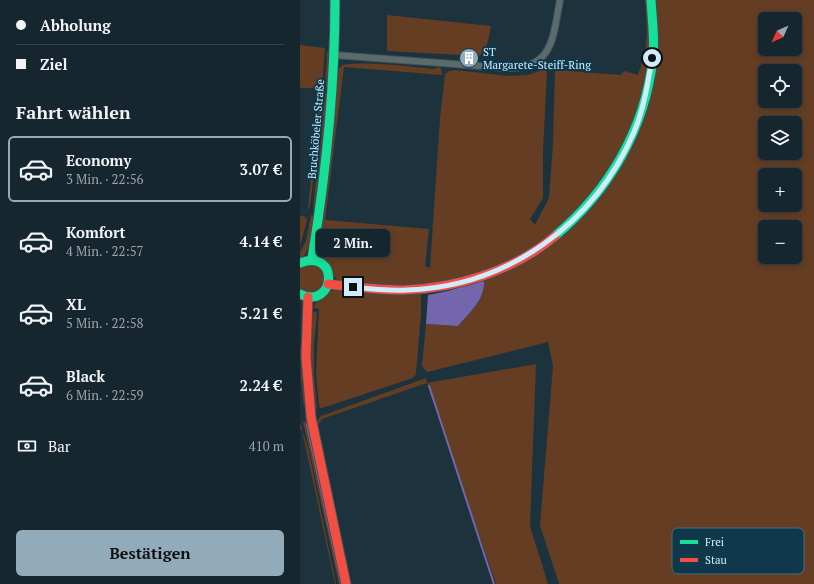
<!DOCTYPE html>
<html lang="de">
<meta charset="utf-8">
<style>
body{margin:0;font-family:"PT Serif",serif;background:#1e2e36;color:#f1f3f6;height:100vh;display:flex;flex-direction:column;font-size:15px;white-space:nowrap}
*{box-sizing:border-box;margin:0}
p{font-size:13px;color:#9da5aa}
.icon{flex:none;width:22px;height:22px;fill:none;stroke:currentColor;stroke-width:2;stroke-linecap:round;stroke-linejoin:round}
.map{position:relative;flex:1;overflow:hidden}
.panel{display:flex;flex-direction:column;background:#15262e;width:300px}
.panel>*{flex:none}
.guide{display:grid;align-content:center;height:88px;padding:0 16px;background:#15262e}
.needle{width:26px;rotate:225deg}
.tools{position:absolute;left:458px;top:12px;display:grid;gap:8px}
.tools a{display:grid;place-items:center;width:44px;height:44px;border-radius:6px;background:#15262e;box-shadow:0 2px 6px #0003,0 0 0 1px #34434a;font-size:20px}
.end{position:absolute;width:18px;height:18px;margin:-9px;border:5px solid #d0ecfc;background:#111;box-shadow:0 0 0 2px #111}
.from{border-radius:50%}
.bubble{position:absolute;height:28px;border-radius:6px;background:#15262e;box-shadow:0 2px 6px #0003,0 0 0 1px #34434a;font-size:13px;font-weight:700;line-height:28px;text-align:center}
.guide b{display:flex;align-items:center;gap:14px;height:38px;font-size:15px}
.guide b+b{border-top:1px solid #34434a}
.guide i{width:10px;height:10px;background:#f1f3f6}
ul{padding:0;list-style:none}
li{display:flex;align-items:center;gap:12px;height:66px;margin:0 8px 6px;padding:0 8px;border:2px solid transparent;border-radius:6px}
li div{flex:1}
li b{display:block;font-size:15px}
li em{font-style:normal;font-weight:700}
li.current{border-color:#91abba}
li>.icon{width:36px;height:36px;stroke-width:1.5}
h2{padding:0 16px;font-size:18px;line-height:48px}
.pay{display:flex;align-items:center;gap:10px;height:44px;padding:0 16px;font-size:15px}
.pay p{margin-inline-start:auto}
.action{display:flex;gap:8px;margin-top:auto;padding:8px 16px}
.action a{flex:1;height:46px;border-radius:6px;background:#91abba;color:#111;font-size:16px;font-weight:700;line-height:46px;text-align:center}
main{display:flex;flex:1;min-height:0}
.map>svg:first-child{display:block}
.green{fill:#643d23;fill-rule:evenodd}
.water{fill:#7466ac}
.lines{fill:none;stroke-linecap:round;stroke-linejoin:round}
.stream{stroke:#7466ac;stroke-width:2}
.street-casing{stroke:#3b505a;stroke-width:8}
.fast-casing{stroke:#3b505a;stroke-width:11}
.jam-casing{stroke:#3b505a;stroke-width:11}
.street{stroke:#5b6a6a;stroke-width:6}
.fast{stroke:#16e098;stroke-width:9}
.jam{stroke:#f24e42;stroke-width:9}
.route{stroke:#d0ecfc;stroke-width:5}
.labels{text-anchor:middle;stroke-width:4;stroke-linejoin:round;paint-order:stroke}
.poi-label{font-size:11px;fill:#d0ecfc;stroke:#0f384b;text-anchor:start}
.street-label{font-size:11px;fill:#d0ecfc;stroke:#0f384b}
.key{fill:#0f384b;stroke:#496e80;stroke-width:1}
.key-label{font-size:11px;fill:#d0ecfc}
</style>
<main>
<section class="panel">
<div class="guide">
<b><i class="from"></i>Abholung</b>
<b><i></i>Ziel</b>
</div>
<h2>Fahrt wählen</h2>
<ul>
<li class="current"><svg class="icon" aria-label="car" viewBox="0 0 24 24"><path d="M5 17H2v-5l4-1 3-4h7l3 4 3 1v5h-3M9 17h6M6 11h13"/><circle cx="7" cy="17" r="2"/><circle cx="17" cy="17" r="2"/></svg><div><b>Economy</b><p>3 Min. · 22:56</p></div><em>3.07 €</em></li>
<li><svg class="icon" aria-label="car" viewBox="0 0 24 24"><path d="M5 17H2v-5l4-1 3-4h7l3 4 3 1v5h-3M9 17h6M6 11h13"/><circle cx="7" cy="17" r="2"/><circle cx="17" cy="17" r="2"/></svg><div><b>Komfort</b><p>4 Min. · 22:57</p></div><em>4.14 €</em></li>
<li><svg class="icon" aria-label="car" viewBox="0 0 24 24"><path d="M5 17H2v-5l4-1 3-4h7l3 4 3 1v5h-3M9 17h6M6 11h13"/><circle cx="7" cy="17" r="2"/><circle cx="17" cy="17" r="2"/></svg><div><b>XL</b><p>5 Min. · 22:58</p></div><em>5.21 €</em></li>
<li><svg class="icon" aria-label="car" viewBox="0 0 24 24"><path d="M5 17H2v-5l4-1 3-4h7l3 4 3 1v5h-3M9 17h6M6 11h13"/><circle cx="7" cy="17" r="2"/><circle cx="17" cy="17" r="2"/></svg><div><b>Black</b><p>6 Min. · 22:59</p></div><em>2.24 €</em></li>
</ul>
<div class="pay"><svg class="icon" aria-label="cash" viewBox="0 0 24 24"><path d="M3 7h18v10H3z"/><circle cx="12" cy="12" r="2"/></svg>Bar<p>410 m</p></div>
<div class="action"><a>Bestätigen</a></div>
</section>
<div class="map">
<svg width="514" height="584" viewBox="0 0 514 584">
<rect width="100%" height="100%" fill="#1c333e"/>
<g class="green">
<path d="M 345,0 L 348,0 C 348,18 351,37 349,54 C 337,182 234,281 107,286 C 83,287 61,283 37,280 L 30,271 L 20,254 L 37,71 L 42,65 C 72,61 103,66 133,69 L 139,67 L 141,69 L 142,75 L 44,67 L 25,220 L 129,229 L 125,266 L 130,268 L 140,118 L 145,74 L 149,71 L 154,70 L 209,76 L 228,75 L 245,69 L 247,72 L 243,150 L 243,198 L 230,219 L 235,225 L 249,198 L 253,144 L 255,70 L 321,75 L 324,71 L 338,75 L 345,53 L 347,33 Z"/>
<path d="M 356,0 L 514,0 L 514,584 L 259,584 L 240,525 L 253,366 L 248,342 L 127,372 L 122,366 L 126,324 L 158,326 C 170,312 186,299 184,279 L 232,256 L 319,168 L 356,59 L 357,31 ZM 465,19 L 495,19 L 495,49 L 465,49 ZM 465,71 L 495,71 L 495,101 L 465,101 ZM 465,123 L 495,123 L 495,153 L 465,153 ZM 465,175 L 495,175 L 495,205 L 465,205 ZM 465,227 L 495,227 L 495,257 L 465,257 Z"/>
<path d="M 87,15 L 191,26 C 189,36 188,49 179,56 L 87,51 Z"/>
<path d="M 0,45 L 25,48 L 22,88 L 1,88 L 0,87 Z"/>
<path d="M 30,50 L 29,86 L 25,88 L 27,52 Z"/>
<path d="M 20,91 L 22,92 L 17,150 L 10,206 L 8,209 Z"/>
<path d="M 24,91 L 28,94 L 17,207 L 13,209 Z"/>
<path d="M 0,215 L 5,217 L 7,220 L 0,246 Z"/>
<path d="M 11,215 L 15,216 C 12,229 12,251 0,260 L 0,252 L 6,241 Z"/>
<path d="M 10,264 C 20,266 30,275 23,285 C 22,288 18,290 16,293 L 5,293 L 0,289 L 0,268 L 5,265 Z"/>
<path d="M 35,290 L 49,293 L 121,293 L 121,314 L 116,373 L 115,376 L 110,379 L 22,408 L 20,408 L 19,405 L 16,373 L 19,309 L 13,308 C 17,299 25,292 35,290 Z"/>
<path d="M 12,311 L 16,312 L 17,314 L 14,345 L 14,373 L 17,409 L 12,404 L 9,341 Z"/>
<path d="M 0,347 L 2,348 L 5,404 L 4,408 L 1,379 Z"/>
<path d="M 236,364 L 230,526 L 248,584 L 196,584 L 127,383 L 22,419 L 18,425 L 51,584 L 48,584 L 15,424 L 21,416 L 126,378 L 127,383 Z"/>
<path d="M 7,421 L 9,423 L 42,584 L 39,584 L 3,422 Z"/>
<path d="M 0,423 L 8,448 L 36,584 L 35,584 L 2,430 L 0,429 Z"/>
</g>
<path class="water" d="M 184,279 C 186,299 170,312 158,326 L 126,324 L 128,295 L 148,291 Z"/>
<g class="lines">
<g class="stream">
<path d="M 129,386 L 194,584"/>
<path d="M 7,425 L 41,584"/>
</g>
<g class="street-casing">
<path id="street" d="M 34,55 L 207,68 C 254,69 253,36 260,0"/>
</g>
<g class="fast-casing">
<g id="fast">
<path d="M 255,236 C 309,191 345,129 353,58 C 355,39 352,19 351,0"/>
<path d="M 12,259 C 26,173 35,87 35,0"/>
<path d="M 0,263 C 41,248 35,311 0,294"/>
</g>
</g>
<g class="jam-casing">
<g id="jam">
<path d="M 28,284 C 53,287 79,290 104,290 C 157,288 214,271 255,236"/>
<path d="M 8,297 L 6,357 L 11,417 L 46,584"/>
</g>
</g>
<use href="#street" class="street"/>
<use href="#fast" class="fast"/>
<use href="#jam" class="jam"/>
</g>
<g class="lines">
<path class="route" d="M 53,287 C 71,289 89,291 107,290 C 208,287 295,223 334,132 C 344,108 348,83 352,58"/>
</g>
<defs>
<g id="building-disc" transform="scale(1)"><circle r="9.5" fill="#91abba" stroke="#0f384b"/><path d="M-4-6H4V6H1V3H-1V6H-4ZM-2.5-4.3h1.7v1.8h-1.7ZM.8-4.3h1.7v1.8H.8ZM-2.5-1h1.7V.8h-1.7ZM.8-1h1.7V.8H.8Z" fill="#fff"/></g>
</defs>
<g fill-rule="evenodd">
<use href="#building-disc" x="169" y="58"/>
</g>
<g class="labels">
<g class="poi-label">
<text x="183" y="56">ST<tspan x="183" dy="13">Margarete-Steiff-Ring</tspan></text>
</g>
<g class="street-label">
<text transform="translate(16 129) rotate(-85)" y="4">Bruchköbeler Straße</text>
</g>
</g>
<rect x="372" y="528" width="132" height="46" rx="6" class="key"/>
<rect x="380" y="540" width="18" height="4" fill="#16e098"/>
<rect x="380" y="558" width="18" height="4" fill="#f24e42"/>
<g class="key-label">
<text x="405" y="546">Frei</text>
<text x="405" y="564">Stau</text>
</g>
</svg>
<div class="tools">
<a><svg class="needle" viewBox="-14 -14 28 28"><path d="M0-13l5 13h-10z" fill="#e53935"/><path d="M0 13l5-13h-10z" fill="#9da5aa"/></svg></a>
<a><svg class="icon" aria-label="locate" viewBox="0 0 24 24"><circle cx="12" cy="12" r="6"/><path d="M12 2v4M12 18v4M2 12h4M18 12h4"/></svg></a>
<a><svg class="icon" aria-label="layers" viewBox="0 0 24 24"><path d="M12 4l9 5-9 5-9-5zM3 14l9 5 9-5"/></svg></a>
<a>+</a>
<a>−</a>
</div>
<i class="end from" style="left:352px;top:58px"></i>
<i class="end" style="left:53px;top:287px"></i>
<div class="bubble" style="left:16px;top:229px;width:74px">2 Min.</div>
</div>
</main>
